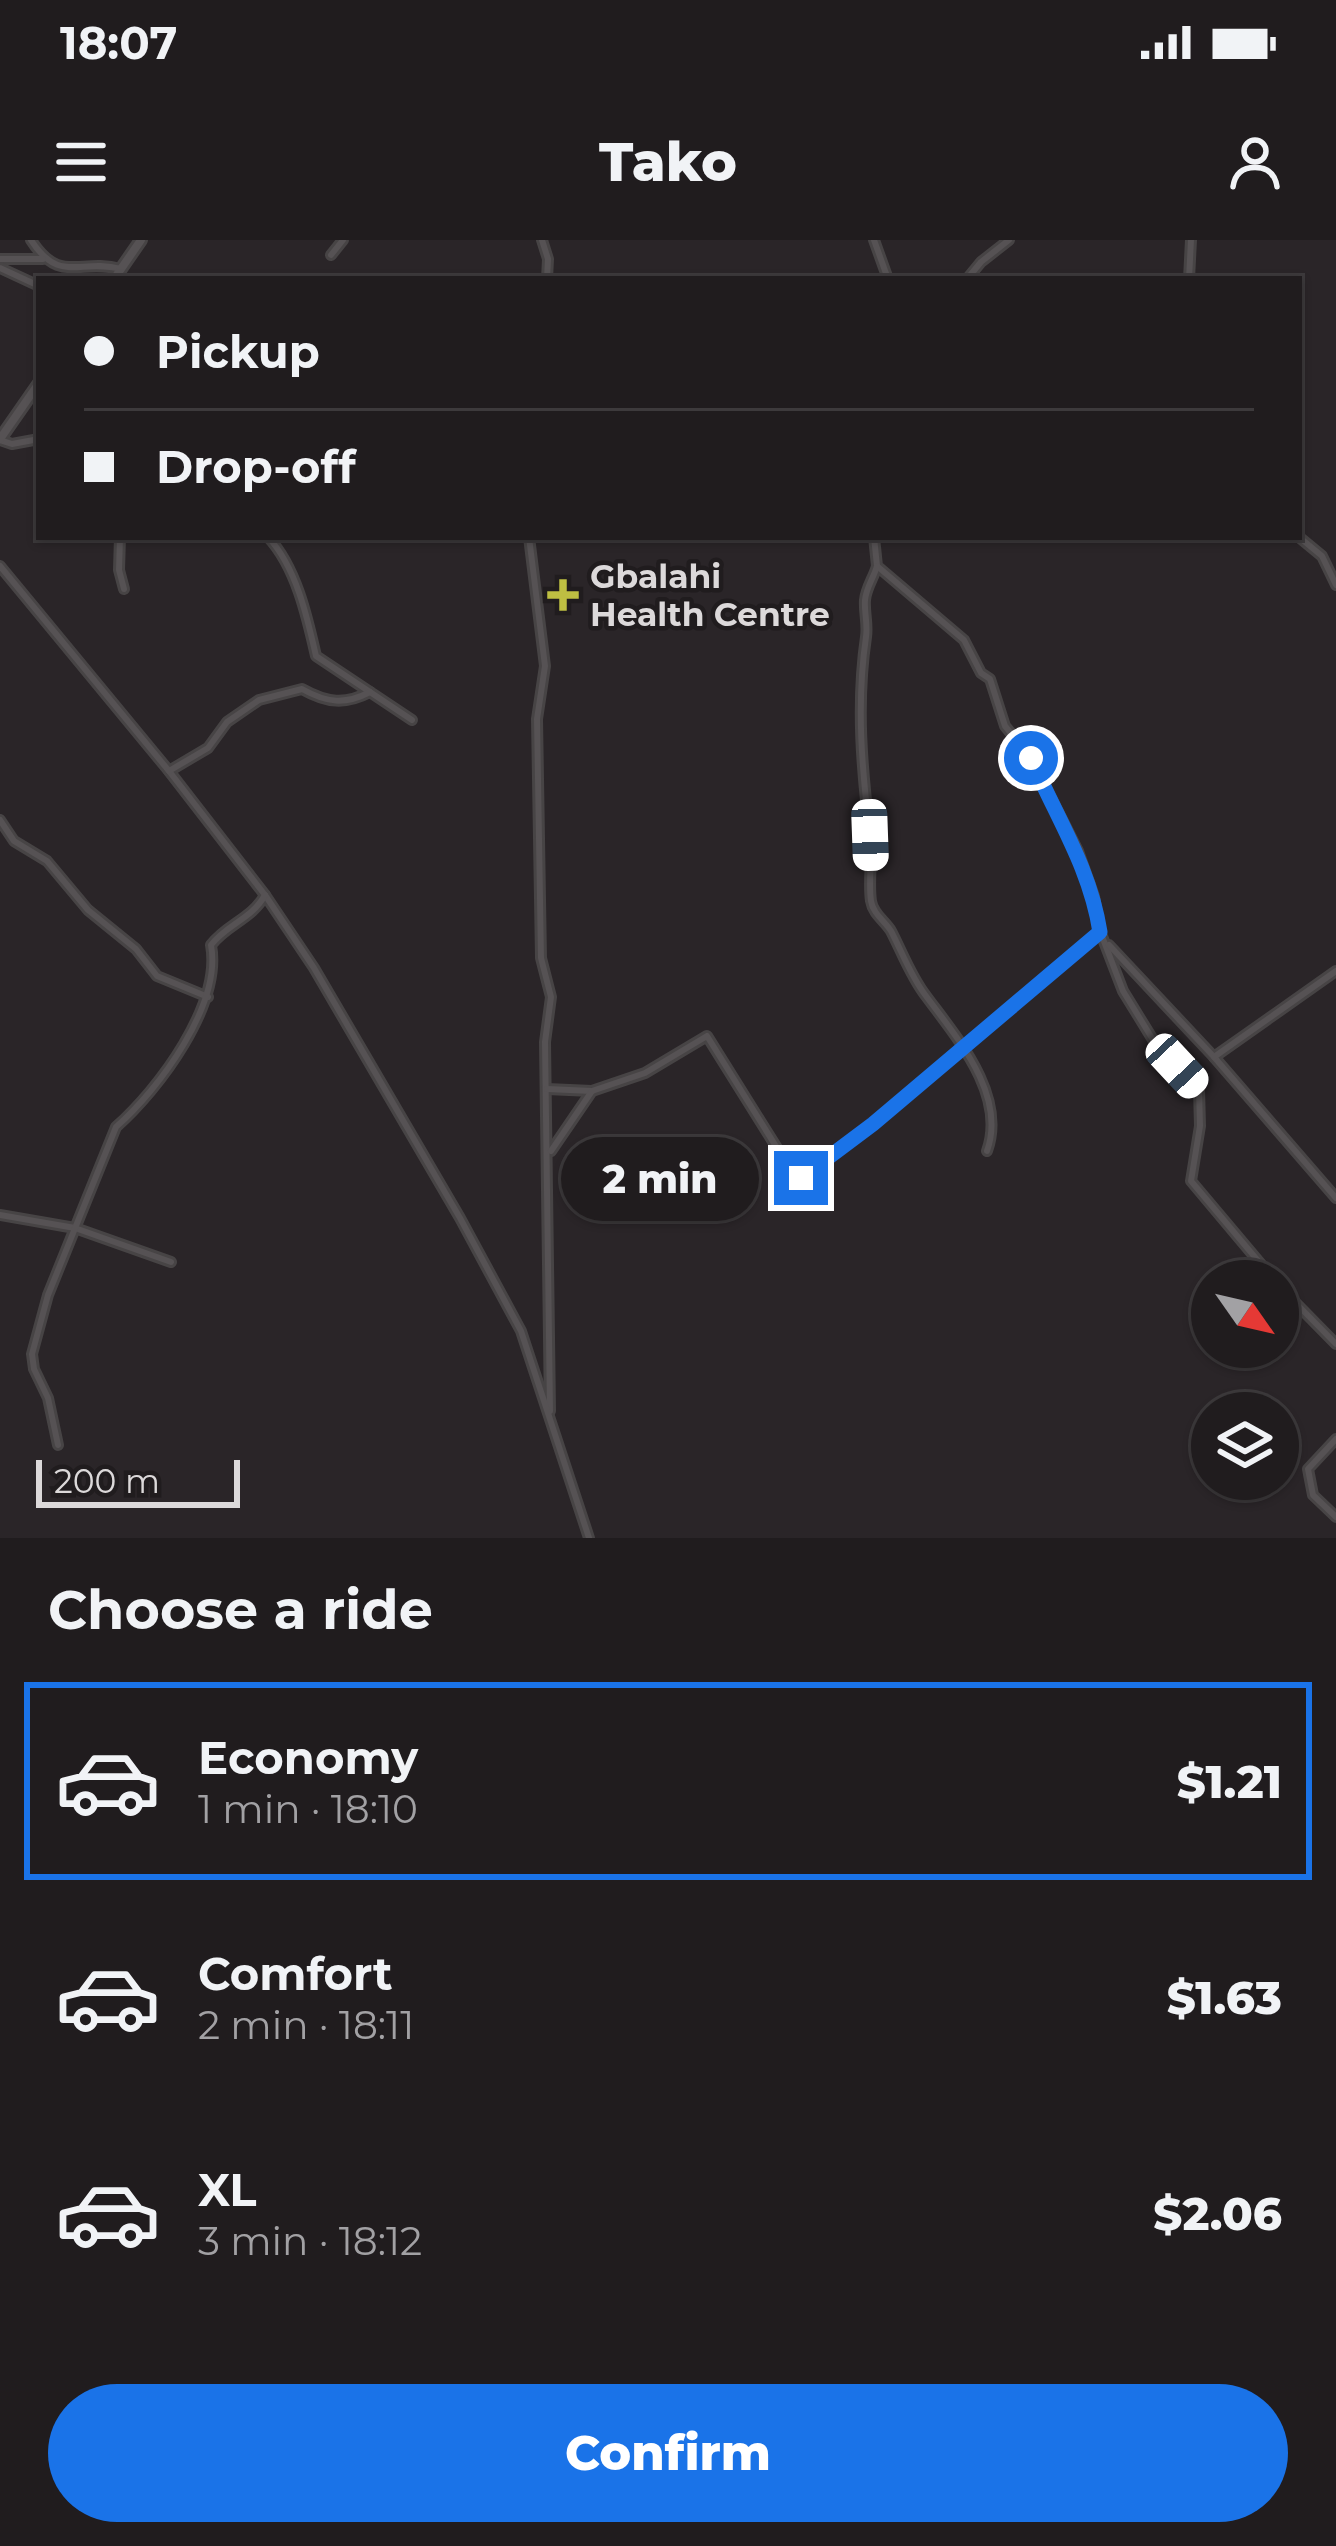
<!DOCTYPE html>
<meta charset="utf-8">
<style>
body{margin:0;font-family:Montserrat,sans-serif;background:#282527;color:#f1f3f6;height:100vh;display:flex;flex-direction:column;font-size:45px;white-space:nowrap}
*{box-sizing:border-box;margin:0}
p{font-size:39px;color:#a2a1a4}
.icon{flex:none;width:66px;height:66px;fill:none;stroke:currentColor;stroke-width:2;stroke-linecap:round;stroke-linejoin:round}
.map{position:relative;height:1298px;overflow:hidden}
.details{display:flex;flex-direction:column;background:#201c1e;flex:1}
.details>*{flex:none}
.top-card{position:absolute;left:36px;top:36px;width:1266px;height:264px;border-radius:0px;box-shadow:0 3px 9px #0004,0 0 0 3px #3d3a3c;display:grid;align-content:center;height:264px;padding:0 48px;background:#201c1e}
.needle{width:78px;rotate:124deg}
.buttons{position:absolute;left:1191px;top:1020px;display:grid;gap:24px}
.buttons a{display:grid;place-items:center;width:108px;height:108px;border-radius:50%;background:#201c1e;box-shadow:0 3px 9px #0004,0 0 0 3px #3d3a3c;font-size:60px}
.scale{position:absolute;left:36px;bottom:30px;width:204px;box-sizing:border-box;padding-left:12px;border:6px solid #dcd9da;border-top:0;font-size:33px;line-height:42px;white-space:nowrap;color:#dcd9da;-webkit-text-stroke:9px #201c1e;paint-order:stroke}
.end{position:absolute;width:54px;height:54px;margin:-27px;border:15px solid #1a73e8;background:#fff;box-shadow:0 0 0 6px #fff}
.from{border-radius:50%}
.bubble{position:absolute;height:84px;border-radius:42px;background:#201c1e;box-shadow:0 3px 9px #0004,0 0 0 3px #3d3a3c;font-size:39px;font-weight:800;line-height:84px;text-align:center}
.car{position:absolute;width:36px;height:72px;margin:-36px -18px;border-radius:15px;box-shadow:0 0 9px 3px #0007;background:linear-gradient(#fff 24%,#345 0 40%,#fff 0 76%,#345 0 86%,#fff 0)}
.top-card b{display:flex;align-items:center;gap:42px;height:114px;font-size:45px}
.top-card b+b{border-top:3px solid #3d3a3c}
.top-card i{width:30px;height:30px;background:#f1f3f6}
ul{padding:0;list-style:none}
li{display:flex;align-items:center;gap:36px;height:198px;margin:0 24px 18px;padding:0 24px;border:6px solid transparent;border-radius:0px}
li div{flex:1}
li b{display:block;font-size:45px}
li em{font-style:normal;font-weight:800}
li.selected{border-color:#1a73e8}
li>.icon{width:108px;height:108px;stroke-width:1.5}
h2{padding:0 48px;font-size:54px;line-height:144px}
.primary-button{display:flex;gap:24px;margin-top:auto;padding:24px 48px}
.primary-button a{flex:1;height:138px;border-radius:72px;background:#1a73e8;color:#fff;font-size:48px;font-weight:800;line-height:138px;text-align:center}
.status{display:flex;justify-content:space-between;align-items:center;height:84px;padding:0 60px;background:#201c1e;direction:ltr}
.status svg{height:33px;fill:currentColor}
header{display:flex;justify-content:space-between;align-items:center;height:156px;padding:0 48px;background:#201c1e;font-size:54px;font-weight:800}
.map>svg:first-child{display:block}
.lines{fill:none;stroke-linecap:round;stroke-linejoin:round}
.minor-casing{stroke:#474445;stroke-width:12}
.tertiary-casing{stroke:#474445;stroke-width:14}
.minor{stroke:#565254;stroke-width:6}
.tertiary{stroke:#565254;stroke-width:8}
.route{stroke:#1a73e8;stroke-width:15}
.poi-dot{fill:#bebf42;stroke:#201c1e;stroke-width:4.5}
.labels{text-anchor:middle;stroke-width:9;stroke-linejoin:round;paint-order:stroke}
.poi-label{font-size:33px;font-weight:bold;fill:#dcd9da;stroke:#201c1e;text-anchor:start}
</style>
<div class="status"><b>18:07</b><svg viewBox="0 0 49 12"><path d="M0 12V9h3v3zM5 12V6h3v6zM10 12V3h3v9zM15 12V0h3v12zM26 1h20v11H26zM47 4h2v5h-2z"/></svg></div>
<header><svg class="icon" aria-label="menu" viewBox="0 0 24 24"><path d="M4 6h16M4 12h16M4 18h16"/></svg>Tako<svg class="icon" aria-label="person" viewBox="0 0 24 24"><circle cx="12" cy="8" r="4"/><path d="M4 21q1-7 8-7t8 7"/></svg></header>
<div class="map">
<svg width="1336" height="1298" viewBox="0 0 1336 1298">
<rect width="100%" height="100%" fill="#2a2528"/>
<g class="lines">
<g class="minor-casing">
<g id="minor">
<path d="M 31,0 C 60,45 79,18 121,29"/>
<path d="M 542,0 L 548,19 L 547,39"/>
<path d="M 874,0 L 888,39"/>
<path d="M 331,15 L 343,0"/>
<path d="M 0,19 L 43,19"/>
<path d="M 0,28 L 39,46"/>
<path d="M 967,39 L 981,22 L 1009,0"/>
<path d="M 1189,39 L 1191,0"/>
<path d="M 0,200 L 12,204 L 39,199"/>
<path d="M 120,297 L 119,330 L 124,349"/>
<path d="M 268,297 C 296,327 307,376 316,416 L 412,480"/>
<path d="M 529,297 L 545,426 L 537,479 L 541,718 L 551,757 L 545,802 L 550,1171"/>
<path d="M 874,297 L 877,326 L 964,400 L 981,433 L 990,439 L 1005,486 L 1031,518 L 1078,611 L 1094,656 L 1100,691 L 1123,751 L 1155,803 L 1199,849 L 1200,886 L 1191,941 L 1275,1041"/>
<path d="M 1299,297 L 1322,316 L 1336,345"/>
<path d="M 0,326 L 169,531 L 265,655 L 314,728 L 460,978 L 521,1091 L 589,1298"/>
<path d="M 877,326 C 874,337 866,348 865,360 C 864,372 868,384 866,397 C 856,465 862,529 870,597 C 873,618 868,640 871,661 C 873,674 885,681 891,691 C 902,712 911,737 926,756 C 957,798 1007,855 987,911"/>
<path d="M 169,531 L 208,508 L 227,482 L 259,460 L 302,449 C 327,463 345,465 370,452"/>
<path d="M 0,580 L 14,601 L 47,621 L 88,670 L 136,709 L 157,736 L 208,757"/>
<path d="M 1109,705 L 1214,817 L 1336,958"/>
<path d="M 1214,817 L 1336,731"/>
<path d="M 547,849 L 592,851"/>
<path d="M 551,911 L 592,851 L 645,833 L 707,796 L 797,940"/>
<path d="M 801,938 L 873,884 L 1100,691"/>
<path d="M 0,975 L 75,988 L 171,1022"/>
<path d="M 1278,1045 L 1336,1104"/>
<path d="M 1336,1199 L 1308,1229 L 1313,1255 L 1336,1277"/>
<path d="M 58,1205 L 48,1158 L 34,1129 L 32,1114 L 48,1055 L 116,887 C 159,849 222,765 211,705 C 227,684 252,679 265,655"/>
</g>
</g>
<g class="tertiary-casing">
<g id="tertiary">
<path d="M 114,39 L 141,0"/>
<path d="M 0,199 L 39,143"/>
</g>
</g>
<use href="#minor" class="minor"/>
<use href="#tertiary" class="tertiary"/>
</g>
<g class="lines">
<path class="route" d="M 801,938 L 873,884 L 1100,692 C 1090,627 1056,577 1031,518"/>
</g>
<path class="poi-dot" d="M557 337h12v12h12v12h-12v12h-12v-12h-12v-12h12z"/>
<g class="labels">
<g class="poi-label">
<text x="590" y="348">Gbalahi<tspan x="590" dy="38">Health Centre</tspan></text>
</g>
</g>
</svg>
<div class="buttons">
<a><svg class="needle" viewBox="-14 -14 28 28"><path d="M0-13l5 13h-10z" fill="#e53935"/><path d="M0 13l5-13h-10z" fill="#a2a1a4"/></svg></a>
<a><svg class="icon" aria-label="layers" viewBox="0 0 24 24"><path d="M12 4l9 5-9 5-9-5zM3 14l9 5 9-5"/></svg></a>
</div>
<div class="scale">200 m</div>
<i class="end from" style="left:1031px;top:518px"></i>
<i class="end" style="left:801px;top:938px"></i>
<div class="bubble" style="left:561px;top:897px;width:198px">2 min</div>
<i class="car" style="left:870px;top:595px;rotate:178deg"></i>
<i class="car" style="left:1177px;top:826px;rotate:137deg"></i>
<div class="top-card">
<b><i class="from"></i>Pickup</b>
<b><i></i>Drop-off</b>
</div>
</div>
<section class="details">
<h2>Choose a ride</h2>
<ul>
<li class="selected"><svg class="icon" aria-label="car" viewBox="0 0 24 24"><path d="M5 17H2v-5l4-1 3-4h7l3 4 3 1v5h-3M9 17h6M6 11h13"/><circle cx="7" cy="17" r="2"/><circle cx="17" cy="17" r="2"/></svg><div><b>Economy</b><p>1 min · 18:10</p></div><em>$1.21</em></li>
<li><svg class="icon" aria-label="car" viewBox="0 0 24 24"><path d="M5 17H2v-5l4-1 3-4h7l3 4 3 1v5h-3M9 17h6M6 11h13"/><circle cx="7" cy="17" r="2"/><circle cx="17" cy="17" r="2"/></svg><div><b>Comfort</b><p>2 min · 18:11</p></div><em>$1.63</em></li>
<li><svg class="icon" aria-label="car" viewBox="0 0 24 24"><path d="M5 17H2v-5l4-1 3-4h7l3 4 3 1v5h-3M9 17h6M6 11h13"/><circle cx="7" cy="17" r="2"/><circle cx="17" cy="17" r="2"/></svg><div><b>XL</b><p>3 min · 18:12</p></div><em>$2.06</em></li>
</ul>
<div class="primary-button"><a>Confirm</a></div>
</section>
